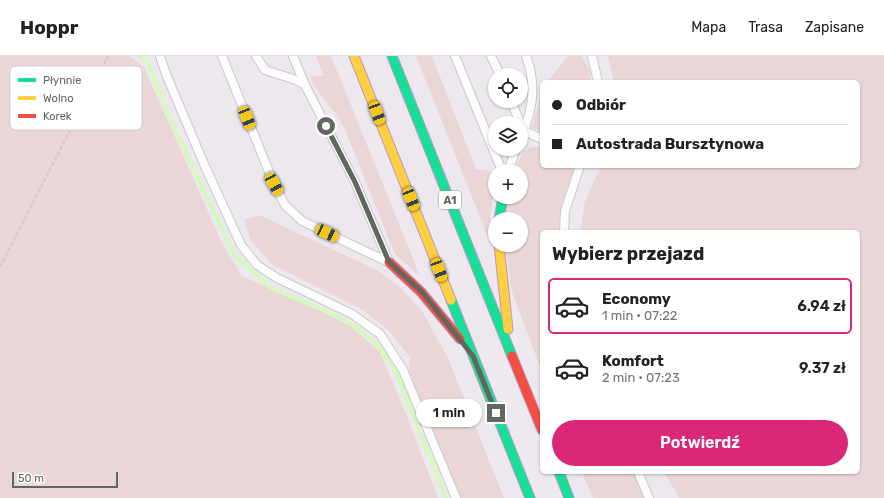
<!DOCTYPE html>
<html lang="pl">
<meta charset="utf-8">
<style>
body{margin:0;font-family:Rubik,sans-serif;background:#f6f6f6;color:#222;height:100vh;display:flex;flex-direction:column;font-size:15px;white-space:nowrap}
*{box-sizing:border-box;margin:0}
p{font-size:13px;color:#767676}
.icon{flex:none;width:22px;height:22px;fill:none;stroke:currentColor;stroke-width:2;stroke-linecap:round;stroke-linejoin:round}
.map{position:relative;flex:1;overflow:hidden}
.side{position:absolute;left:540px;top:174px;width:320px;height:244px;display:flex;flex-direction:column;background:#fff;border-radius:6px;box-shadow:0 1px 3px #0004}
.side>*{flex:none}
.hud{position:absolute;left:540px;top:24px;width:320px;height:88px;border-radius:6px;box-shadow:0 1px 3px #0004;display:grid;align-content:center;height:88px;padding:0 12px;background:#fff}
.fabs{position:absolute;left:488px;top:12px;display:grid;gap:8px}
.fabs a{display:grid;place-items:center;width:40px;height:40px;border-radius:50%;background:#fff;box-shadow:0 1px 3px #0004;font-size:20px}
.scale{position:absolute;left:12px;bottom:10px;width:106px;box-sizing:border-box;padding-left:4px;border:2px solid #60675d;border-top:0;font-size:11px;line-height:14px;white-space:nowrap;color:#60675d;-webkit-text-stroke:3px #fff;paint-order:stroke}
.end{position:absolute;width:18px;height:18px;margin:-9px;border:5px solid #60675d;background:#fff;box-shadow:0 0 0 2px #fff}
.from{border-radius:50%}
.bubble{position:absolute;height:28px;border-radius:14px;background:#fff;box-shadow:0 1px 3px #0004;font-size:13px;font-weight:600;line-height:28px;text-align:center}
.car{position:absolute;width:12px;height:24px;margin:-12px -6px;border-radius:5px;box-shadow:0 0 3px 1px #0007;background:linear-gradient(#f5c518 24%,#345 0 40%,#f5c518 0 76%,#345 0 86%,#f5c518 0)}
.hud b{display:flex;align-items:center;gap:14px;height:38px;font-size:15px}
.hud b+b{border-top:1px solid #e0e0e0}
.hud i{width:10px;height:10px;background:#222}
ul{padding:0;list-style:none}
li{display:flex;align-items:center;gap:12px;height:56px;margin:0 8px 6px;padding:0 4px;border:2px solid transparent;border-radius:6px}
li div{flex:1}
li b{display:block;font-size:15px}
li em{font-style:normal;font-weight:600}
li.on{border-color:#db2777}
li>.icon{width:36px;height:36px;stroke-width:1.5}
h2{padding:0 12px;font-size:18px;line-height:48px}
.button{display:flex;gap:8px;margin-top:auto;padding:8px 12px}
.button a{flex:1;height:46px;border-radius:24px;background:#db2777;color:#fff;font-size:16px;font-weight:600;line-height:46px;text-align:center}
header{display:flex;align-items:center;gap:24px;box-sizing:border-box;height:56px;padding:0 20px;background:#fff;border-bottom:1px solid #e0e0e0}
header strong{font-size:19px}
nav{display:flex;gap:22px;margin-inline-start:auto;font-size:14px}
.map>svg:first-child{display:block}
.green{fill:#ead6d6}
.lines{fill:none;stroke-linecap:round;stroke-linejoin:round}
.stream{stroke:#d5f8bc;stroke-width:4}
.lane-casing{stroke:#c9c9c9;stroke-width:10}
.fast-casing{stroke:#bf94c6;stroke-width:11}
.slow-casing{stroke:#bf94c6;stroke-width:11}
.jam-casing{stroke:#bf94c6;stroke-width:11}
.path{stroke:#ceccca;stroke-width:2.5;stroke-dasharray:4 2;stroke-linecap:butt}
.lane{stroke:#fcfcfc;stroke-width:8}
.fast{stroke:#16e098;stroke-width:9}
.slow{stroke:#ffcf43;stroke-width:9}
.jam{stroke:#f24e42;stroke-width:9}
.route{stroke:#60675d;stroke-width:5}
.labels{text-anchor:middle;stroke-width:4;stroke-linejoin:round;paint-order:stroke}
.shield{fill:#fff;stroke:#90958e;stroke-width:1}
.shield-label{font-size:11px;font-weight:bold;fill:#60675d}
.key{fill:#fff;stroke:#cfd1ce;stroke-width:1}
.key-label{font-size:11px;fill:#60675d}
</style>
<header>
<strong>Hoppr</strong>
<nav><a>Mapa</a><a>Trasa</a><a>Zapisane</a></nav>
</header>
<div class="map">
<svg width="884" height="442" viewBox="0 0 884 442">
<rect width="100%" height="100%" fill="#ede8ee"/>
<g class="green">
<path d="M 0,0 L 129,0 L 144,11 L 221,185 L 242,220 L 305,247 L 350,270 L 380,296 L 406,358 L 438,442 L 0,442 Z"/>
<path d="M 316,0 L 331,0 L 420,220 L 399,202 L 394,196 L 344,71 C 334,52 318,40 310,20 L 324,20 Z"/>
<path d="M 416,0 L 432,0 L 476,113 L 490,115 L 495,122 L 488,181 Z"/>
<path d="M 568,0 L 582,0 L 590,15 L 591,26 L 547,26 Z"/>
<path d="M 608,0 L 884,0 L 884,442 L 679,442 L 664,416 L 858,416 L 858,176 L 580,176 L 585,145 L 601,110 L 858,110 L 858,26 L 614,26 Z"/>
<path d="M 542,35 L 542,76 L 532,72 Z"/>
<path d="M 531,91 L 542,91 L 542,110 L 575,110 L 563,145 L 558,176 L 542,176 L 542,316 L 512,236 L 505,189 L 521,189 L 521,163 L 505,163 L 508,141 L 521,141 L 521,115 L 515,115 C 518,105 521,96 531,91 Z"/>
<path d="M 259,159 L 379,215 L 402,233 L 422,255 L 448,302 L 504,442 L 460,442 L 409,315 L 410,301 L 388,274 L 363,254 L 271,208 L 251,185 L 244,164 Z"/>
<path d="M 582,416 L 634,416 L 645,442 L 593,442 Z"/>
</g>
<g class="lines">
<path class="stream" d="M 139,0 L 147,4 L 168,59 L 234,199 L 271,232 L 332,258 L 359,273 L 376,288 L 394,311 L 446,442"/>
<g class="lane-casing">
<g id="lane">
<path d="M 160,0 L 166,18 L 204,108 L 241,189 L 257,209 L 277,222 L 352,258 L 380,278 L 403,314 L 456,442"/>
<path d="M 222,0 L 274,128 L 285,149 L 302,165 L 388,206"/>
<path d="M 256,0 L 265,14 L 296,24 L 305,29"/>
<path d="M 293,0 L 305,29 L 355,126 L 389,206"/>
<path d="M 455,0 L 502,115"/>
<path d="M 491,0 L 500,19"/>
<path d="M 592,0 L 598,26"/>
<path d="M 511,45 L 520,67"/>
<path d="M 522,70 L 524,75 L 542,83"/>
<path d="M 521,81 C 533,55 537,28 526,0"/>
<path d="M 508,115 L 516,93"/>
<path d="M 564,176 L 565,155 L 580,110"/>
<path d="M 638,416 L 649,442"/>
</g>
</g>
<g class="fast-casing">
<g id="fast">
<path d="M 392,0 L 512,300"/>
<path d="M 499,163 L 503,141"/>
<path d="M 451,244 L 530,442"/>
<path d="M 559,416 L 569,442"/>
</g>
</g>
<g class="slow-casing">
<g id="slow">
<path d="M 354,0 L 451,244"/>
<path d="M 499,189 L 508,273"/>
</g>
</g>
<g class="jam-casing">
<g id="jam">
<path d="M 389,206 L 421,236 L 460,283"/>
<path d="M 512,300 L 542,374"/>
</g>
</g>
<path class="path" d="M 0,211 L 108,0"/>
<use href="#lane" class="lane"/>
<use href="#fast" class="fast"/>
<use href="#slow" class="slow"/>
<use href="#jam" class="jam"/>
</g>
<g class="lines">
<path class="route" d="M 326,70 L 355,126 L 389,206 L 422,236 L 473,300 L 496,357"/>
</g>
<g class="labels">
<rect class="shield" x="439" y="135" width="22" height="18" rx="3"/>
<g class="shield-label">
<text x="450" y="148">A1</text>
</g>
</g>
<rect x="10" y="10" width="132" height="64" rx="6" class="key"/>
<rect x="18" y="22" width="18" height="4" fill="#16e098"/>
<rect x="18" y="40" width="18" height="4" fill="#ffcf43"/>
<rect x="18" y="58" width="18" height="4" fill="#f24e42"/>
<g class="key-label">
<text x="43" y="28">Płynnie</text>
<text x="43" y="46">Wolno</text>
<text x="43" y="64">Korek</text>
</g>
</svg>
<div class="fabs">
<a><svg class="icon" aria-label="locate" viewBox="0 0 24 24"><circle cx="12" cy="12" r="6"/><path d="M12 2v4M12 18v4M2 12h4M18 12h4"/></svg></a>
<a><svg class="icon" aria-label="layers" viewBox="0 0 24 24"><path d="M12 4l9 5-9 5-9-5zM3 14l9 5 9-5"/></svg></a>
<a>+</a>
<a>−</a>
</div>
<div class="scale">50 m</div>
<i class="end from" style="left:326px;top:70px"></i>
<i class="end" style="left:496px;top:357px"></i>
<div class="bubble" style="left:416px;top:343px;width:66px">1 min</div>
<i class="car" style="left:377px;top:57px;rotate:159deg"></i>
<i class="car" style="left:247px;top:62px;rotate:158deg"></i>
<i class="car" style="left:274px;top:128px;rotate:151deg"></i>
<i class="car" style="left:411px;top:143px;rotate:158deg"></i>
<i class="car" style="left:327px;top:177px;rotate:115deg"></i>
<i class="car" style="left:439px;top:214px;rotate:159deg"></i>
<div class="hud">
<b><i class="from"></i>Odbiór</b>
<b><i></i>Autostrada Bursztynowa</b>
</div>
<section class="side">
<h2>Wybierz przejazd</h2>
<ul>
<li class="on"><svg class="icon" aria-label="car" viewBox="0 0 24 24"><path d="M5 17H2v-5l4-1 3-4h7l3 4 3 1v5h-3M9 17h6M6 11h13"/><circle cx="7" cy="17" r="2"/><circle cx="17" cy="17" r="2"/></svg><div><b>Economy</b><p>1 min · 07:22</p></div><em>6.94 zł</em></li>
<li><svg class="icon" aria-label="car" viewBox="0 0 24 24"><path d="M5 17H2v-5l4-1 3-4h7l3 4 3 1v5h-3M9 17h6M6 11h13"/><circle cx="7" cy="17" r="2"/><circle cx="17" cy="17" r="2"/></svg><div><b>Komfort</b><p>2 min · 07:23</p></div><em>9.37 zł</em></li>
</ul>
<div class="button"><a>Potwierdź</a></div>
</section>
</div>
